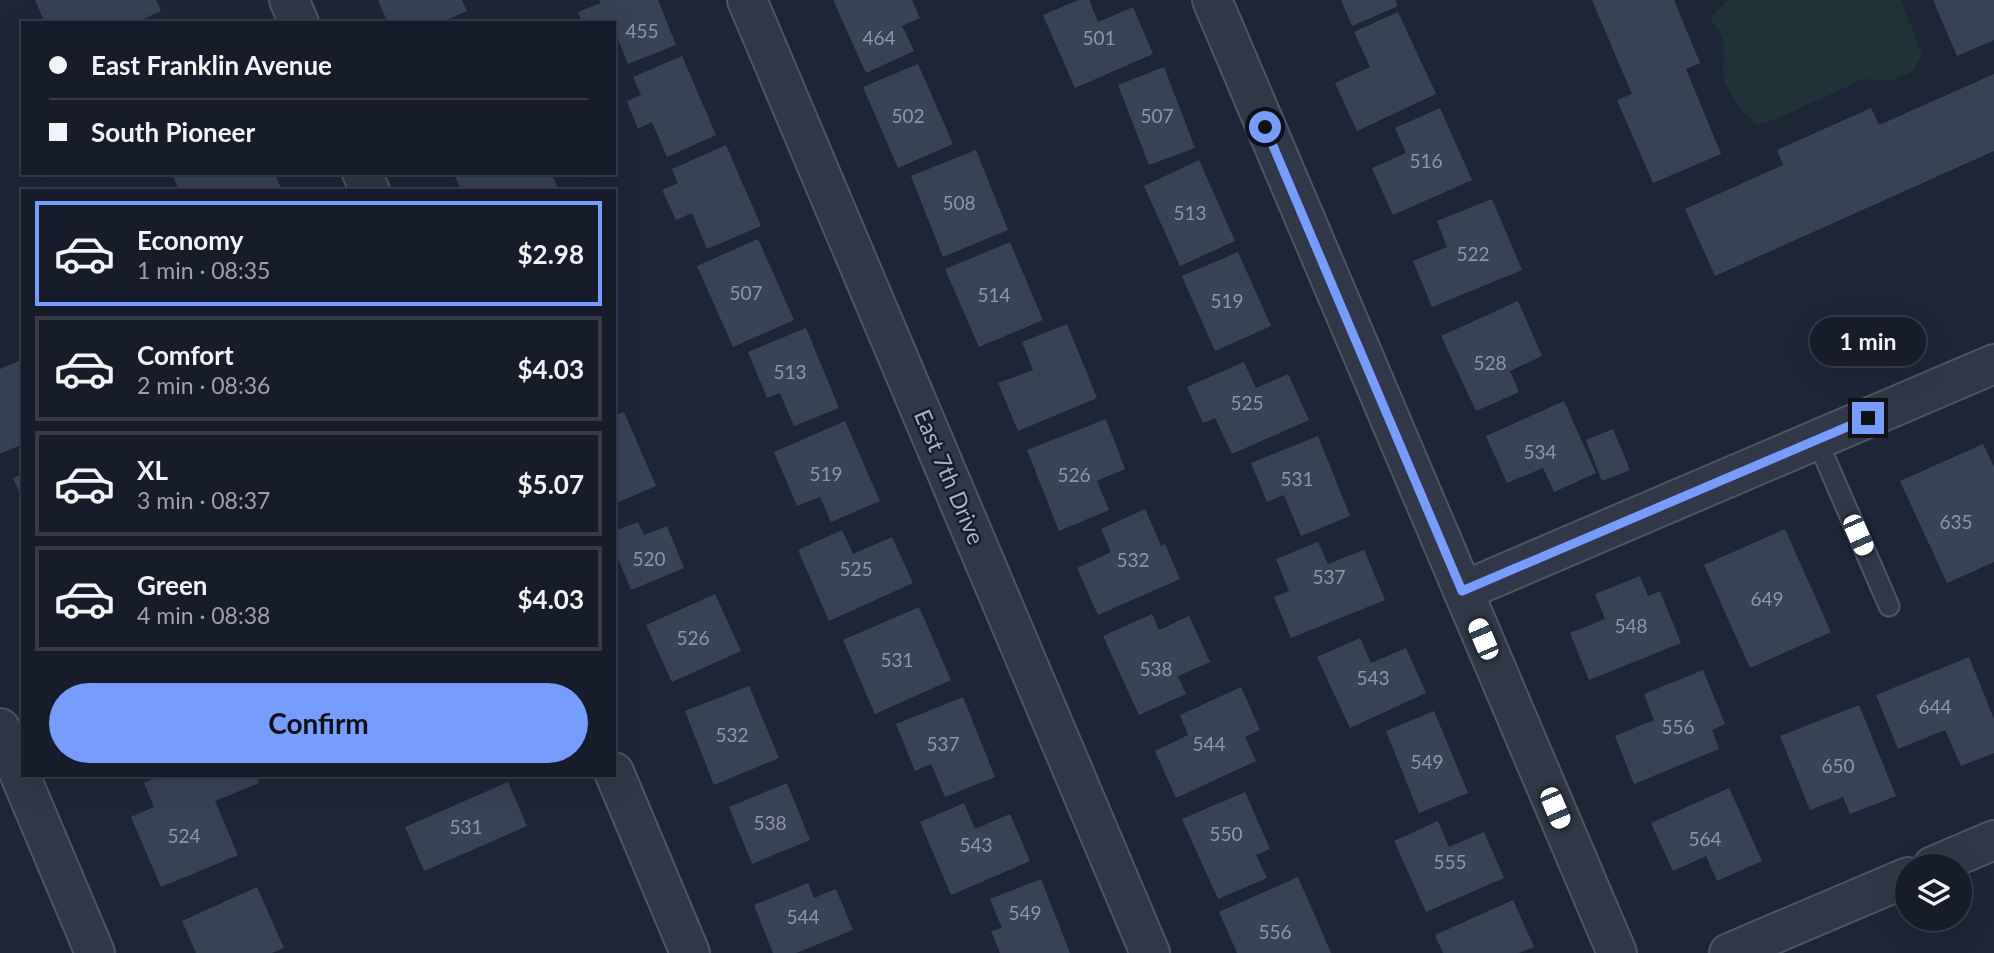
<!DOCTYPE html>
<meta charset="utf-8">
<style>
body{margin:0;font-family:Lato,sans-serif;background:#232935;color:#f1f3f6;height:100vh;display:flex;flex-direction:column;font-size:26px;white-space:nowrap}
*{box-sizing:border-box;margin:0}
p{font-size:23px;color:#9ea1a8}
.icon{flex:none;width:38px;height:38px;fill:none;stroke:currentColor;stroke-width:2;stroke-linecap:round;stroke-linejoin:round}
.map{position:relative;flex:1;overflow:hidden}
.panel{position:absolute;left:21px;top:189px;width:595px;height:588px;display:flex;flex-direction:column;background:#161c29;border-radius:0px;box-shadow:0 7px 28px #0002,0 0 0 2px #353a46}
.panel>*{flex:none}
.guide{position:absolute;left:21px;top:21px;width:595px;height:154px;border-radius:0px;box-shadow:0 7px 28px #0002,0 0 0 2px #353a46;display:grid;align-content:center;height:154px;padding:0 28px;background:#161c29}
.tools{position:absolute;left:1895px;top:854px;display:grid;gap:14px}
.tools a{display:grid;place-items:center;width:77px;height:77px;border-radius:50%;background:#161c29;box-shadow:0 7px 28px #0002,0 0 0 2px #353a46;font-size:35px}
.end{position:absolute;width:32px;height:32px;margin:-16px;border:9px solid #759dff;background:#111;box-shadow:0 0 0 4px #111}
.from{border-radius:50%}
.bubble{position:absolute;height:49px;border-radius:24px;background:#161c29;box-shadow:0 7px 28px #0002,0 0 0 2px #353a46;font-size:23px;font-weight:700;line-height:49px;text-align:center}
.car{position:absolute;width:21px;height:42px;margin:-21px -10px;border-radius:9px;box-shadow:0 0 5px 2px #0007;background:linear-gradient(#fff 24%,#345 0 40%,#fff 0 76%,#345 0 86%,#fff 0)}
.guide b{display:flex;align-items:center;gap:24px;height:66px;font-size:26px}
.guide b+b{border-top:2px solid #353a46}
.guide i{width:18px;height:18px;background:#f1f3f6}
ul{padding:12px 0 0;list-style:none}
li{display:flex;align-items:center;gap:21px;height:105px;margin:0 14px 10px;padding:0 14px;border:4px solid #353a46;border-radius:0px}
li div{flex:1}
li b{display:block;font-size:26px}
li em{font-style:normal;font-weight:700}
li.current{border-color:#759dff}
li>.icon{width:63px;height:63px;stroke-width:1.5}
.primary-button{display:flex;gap:14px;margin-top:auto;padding:14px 28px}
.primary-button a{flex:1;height:80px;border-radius:42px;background:#759dff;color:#111;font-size:28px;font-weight:700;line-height:80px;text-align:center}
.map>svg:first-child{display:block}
.green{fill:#1f3238}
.building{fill:#394358}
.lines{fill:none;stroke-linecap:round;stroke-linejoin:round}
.service-casing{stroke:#4e5565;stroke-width:23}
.minor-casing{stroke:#4e5565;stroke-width:42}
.service{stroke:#313847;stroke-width:19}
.minor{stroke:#313847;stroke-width:38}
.route{stroke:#759dff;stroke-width:9}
.labels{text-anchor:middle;stroke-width:5;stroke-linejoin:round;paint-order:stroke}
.number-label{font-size:19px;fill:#8e96aa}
.street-label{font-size:23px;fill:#aab2c5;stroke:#171d2b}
</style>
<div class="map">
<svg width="1994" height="953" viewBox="0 0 1994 953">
<rect width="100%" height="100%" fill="#1d2637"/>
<path class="green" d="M 1728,0 L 1901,0 L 1922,55 L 1912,72 L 1890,81 L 1863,79 L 1774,120 L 1757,125 L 1741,110 L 1723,80 L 1724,43 L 1720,32 L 1710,18 Z"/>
<g class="building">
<path d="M 35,0 L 156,0 L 161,11 L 135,23 L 45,23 Z"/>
<path d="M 378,0 L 462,0 L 467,11 L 440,23 L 388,23 Z"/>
<path d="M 599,0 L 658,0 L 676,45 L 628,64 L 618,39 L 614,41 L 614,23 L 582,23 L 578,12 L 601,3 Z"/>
<path d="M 833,0 L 912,0 L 920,18 L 902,26 L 914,51 L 866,73 Z"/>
<path d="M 1078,0 L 1089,0 L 1098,22 L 1133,7 L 1153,54 L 1075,88 L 1043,15 Z"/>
<path d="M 1341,0 L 1395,0 L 1398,6 L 1352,26 Z"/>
<path d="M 1592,0 L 1674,0 L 1700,63 L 1686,69 L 1721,154 L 1653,183 L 1617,100 L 1632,94 Z"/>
<path d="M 1933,0 L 1994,0 L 1994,40 L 1957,56 Z"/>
<path d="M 1398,12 L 1436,94 L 1357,131 L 1335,83 L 1370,67 L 1354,32 Z"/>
<path d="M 682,56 L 716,135 L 667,157 L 652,122 L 638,129 L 627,101 L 641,95 L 633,77 Z"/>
<path d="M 918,64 L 953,144 L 898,168 L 863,87 Z"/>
<path d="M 1164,67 L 1195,148 L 1149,165 L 1118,85 Z"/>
<path d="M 1994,74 L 1994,151 L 1715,276 L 1685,209 L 1783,165 L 1777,150 L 1871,108 L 1879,125 Z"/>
<path d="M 1440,108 L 1472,180 L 1393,215 L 1372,168 L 1406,153 L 1395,128 Z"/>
<path d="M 726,145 L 761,226 L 707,249 L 692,213 L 676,220 L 662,190 L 678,183 L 672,169 Z"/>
<path d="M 976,150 L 1008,230 L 943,257 L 911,176 Z"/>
<path d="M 1199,160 L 1235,241 L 1180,266 L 1144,186 Z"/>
<path d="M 172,173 L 275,173 L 282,191 L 179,191 Z"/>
<path d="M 454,173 L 552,173 L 558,189 L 553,191 L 461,191 Z"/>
<path d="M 1492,199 L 1522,270 L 1432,307 L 1413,261 L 1447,247 L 1437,221 Z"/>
<path d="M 758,239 L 794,320 L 733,347 L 697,266 Z"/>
<path d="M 1010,242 L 1043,320 L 979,347 L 945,269 Z"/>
<path d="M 1238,252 L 1271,326 L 1215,351 L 1182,276 Z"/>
<path d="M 1518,301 L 1542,356 L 1510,371 L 1519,392 L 1476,411 L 1441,336 Z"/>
<path d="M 1067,324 L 1097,398 L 1018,431 L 998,383 L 1033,370 L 1022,342 Z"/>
<path d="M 806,328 L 839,408 L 794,426 L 780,393 L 767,398 L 748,352 Z"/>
<path d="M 23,359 L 23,444 L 0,454 L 0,369 Z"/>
<path d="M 1244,362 L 1256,388 L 1288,374 L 1309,420 L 1232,454 L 1215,418 L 1203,423 L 1187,387 Z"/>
<path d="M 1564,401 L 1596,473 L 1554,492 L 1543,468 L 1507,483 L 1486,436 Z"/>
<path d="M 624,412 L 656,486 L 614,504 L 614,416 Z"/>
<path d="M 1106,419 L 1125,469 L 1097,481 L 1109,510 L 1059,531 L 1027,450 Z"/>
<path d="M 845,421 L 880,501 L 831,522 L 820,497 L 797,506 L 774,452 Z"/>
<path d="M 1613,429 L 1630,470 L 1602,481 L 1586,440 Z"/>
<path d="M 1318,436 L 1350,516 L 1301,536 L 1284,495 L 1267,502 L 1251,463 Z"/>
<path d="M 1983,444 L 1994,467 L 1994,562 L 1947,583 L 1900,481 Z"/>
<path d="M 23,473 L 23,500 L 13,478 Z"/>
<path d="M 1145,509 L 1161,546 L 1165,544 L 1180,579 L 1098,615 L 1077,568 L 1111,552 L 1101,529 Z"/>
<path d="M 638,522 L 644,535 L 667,526 L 684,568 L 631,590 L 614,549 L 614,531 Z"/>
<path d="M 1785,529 L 1831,632 L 1750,668 L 1704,565 Z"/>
<path d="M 842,530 L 853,554 L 892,537 L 913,583 L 829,621 L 798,550 Z"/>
<path d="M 1318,542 L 1328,564 L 1364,550 L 1385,600 L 1291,638 L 1274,597 L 1289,591 L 1276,559 Z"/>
<path d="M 1640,576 L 1648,596 L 1660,591 L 1681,643 L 1589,680 L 1570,633 L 1605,619 L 1595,594 Z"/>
<path d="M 715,594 L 741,651 L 672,682 L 646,625 Z"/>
<path d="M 919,607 L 951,680 L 875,714 L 843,640 Z"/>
<path d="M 1152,614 L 1159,630 L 1189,616 L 1210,662 L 1178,676 L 1186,694 L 1139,715 L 1103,636 Z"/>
<path d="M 1360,638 L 1371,663 L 1406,648 L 1426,693 L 1350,728 L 1317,657 Z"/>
<path d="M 1969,657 L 1994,719 L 1994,753 L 1961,766 L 1945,730 L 1898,749 L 1876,695 Z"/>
<path d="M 1703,670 L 1725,724 L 1712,730 L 1719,749 L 1634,784 L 1615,736 L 1654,720 L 1644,694 Z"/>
<path d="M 749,686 L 779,758 L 714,785 L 685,711 Z"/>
<path d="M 1241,687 L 1260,730 L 1245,737 L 1256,761 L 1176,798 L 1155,751 L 1188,735 L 1180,715 Z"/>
<path d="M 963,697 L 995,777 L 945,797 L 931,764 L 915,771 L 896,724 Z"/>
<path d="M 1859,705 L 1896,796 L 1850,814 L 1843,797 L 1810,810 L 1780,736 Z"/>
<path d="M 1434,711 L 1468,793 L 1419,813 L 1386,731 Z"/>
<path d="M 163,775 L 256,775 L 259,783 L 215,801 L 238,855 L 161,887 L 131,817 L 154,807 L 144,783 Z"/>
<path d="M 508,782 L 527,826 L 424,871 L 405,827 Z"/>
<path d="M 787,783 L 810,840 L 752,864 L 729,807 Z"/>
<path d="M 1729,788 L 1762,861 L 1717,881 L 1706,856 L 1673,871 L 1651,823 Z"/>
<path d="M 1245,792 L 1270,849 L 1256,855 L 1267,878 L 1218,899 L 1182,819 Z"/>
<path d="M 964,803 L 975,829 L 1010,814 L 1030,861 L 951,895 L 920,822 Z"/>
<path d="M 1438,821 L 1449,847 L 1484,832 L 1504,878 L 1426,912 L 1394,841 Z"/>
<path d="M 1298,877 L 1331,953 L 1237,953 L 1219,912 Z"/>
<path d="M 1041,879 L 1070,953 L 1000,953 L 991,931 L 1002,928 L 990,899 Z"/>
<path d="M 808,883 L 814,898 L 836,889 L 853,930 L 796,953 L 773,953 L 754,905 Z"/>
<path d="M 257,887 L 284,948 L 272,953 L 196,953 L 182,921 Z"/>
<path d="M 1513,900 L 1534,947 L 1519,953 L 1443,953 L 1435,935 Z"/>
</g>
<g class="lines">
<g class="service-casing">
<path id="service" d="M 1817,440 L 1889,606"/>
</g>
<g class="minor-casing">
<g id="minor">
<path d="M 289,0 L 299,23"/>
<path d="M 747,0 L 1150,953"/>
<path d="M 1212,0 L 1617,953"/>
<path d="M 362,173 L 370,191"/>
<path d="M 1463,591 L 1994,364"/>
<path d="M 0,728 L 95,953"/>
<path d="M 614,772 L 690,953"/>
<path d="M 1933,866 L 1994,840"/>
<path d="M 1729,953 L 1908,877"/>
</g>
</g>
<use href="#service" class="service"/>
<use href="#minor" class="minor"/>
</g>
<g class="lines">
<path class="route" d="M 1265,127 L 1462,591 L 1868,418"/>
</g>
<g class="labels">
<g class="number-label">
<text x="642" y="38">455</text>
<text x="879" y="45">464</text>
<text x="1099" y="45">501</text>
<text x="908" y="123">502</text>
<text x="1157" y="123">507</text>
<text x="1426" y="168">516</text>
<text x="959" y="210">508</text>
<text x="1190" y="220">513</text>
<text x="1473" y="261">522</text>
<text x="746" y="300">507</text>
<text x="994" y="302">514</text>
<text x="1227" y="308">519</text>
<text x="1490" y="370">528</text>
<text x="790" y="379">513</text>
<text x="1247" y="410">525</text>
<text x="1540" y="459">534</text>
<text x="826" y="481">519</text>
<text x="1074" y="482">526</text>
<text x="1297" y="486">531</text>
<text x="1956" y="529">635</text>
<text x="649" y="566">520</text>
<text x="1133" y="567">532</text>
<text x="856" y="576">525</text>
<text x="1329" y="584">537</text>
<text x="1767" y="606">649</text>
<text x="1631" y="633">548</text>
<text x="693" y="645">526</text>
<text x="897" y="667">531</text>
<text x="1156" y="676">538</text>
<text x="1373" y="685">543</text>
<text x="1935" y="714">644</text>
<text x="1678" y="734">556</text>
<text x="732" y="742">532</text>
<text x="943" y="751">537</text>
<text x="1209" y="751">544</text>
<text x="1427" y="769">549</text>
<text x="1838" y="773">650</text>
<text x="770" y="830">538</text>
<text x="466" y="834">531</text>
<text x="1226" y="841">550</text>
<text x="184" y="843">524</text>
<text x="1705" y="846">564</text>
<text x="976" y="852">543</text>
<text x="1450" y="869">555</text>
<text x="1025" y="920">549</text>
<text x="803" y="924">544</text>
<text x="1275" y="939">556</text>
</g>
<g class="street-label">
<text transform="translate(949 477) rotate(67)" y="8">East 7th Drive</text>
</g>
</g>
</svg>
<div class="tools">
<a><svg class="icon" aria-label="layers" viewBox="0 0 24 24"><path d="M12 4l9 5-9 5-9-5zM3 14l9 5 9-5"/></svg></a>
</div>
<i class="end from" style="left:1265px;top:127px"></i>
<i class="end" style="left:1868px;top:418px"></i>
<div class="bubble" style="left:1810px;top:317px;width:116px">1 min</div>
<i class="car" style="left:1858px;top:535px;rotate:156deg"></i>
<i class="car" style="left:1483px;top:639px;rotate:337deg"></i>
<i class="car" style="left:1555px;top:808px;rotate:157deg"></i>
<div class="guide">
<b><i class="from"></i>East Franklin Avenue</b>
<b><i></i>South Pioneer</b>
</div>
<section class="panel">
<ul>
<li class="current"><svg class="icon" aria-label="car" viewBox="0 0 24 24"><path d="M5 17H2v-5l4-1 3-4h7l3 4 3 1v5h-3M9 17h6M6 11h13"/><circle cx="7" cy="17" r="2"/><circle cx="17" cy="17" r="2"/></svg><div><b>Economy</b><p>1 min · 08:35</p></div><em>$2.98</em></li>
<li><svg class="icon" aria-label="car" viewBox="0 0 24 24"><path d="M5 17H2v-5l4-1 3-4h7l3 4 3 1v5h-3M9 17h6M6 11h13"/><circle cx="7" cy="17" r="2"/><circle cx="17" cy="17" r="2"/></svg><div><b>Comfort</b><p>2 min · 08:36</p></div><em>$4.03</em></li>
<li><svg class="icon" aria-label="car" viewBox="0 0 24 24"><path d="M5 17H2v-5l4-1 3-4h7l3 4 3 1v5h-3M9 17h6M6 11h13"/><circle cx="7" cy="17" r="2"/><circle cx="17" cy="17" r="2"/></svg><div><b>XL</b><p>3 min · 08:37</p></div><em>$5.07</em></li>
<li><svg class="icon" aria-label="car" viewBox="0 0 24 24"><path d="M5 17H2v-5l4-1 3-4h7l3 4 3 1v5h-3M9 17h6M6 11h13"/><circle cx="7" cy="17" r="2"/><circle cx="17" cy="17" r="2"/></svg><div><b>Green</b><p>4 min · 08:38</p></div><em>$4.03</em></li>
</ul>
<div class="primary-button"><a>Confirm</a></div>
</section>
</div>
